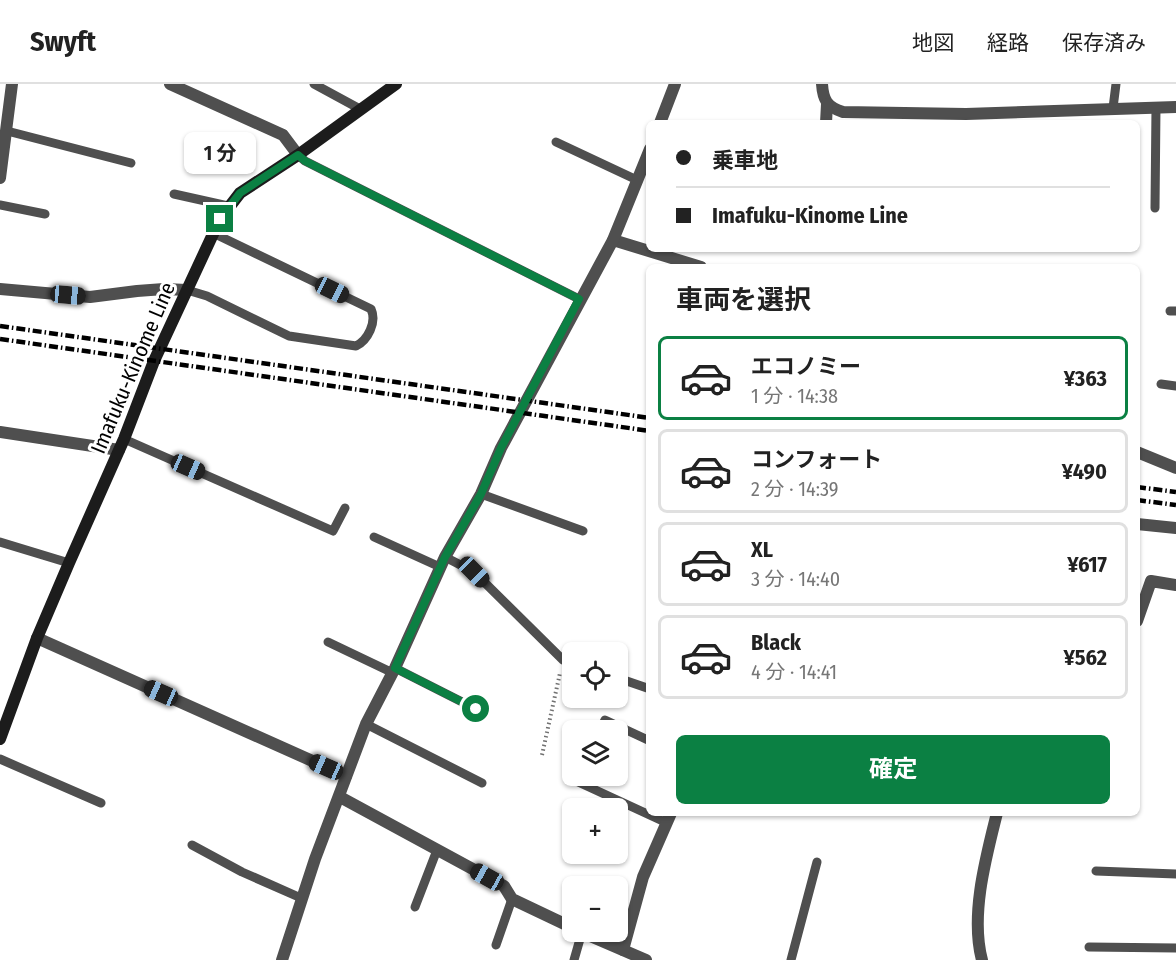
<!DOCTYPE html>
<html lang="ja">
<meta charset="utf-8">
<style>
body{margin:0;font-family:"Fira Sans Condensed","Noto Sans JP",sans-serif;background:#f2f2f2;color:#222;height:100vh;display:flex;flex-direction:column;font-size:22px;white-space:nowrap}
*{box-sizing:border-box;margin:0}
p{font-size:20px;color:#767676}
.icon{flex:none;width:33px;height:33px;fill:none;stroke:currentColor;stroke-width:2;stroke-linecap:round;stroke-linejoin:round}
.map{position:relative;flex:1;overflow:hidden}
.panel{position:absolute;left:646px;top:180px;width:494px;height:552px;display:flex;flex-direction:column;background:#fff;border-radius:9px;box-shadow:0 2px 4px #0004}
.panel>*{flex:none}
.top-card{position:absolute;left:646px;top:36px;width:494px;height:132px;border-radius:9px;box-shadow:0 2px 4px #0004;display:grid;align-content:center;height:132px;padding:0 30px;background:#fff}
.fabs{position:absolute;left:562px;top:558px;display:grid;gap:12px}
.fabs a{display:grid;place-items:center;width:66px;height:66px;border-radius:9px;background:#fff;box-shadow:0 2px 4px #0004;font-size:30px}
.end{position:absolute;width:27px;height:27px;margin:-14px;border:8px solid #0b8043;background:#fff;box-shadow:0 0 0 3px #fff}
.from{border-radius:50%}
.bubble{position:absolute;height:42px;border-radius:9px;background:#fff;box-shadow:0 2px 4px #0004;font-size:20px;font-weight:700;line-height:42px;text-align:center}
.car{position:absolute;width:18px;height:36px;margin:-18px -9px;border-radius:8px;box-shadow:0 0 4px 2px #0007;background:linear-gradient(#222 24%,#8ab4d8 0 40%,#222 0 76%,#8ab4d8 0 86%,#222 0)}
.top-card b{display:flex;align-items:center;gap:21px;height:57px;font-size:22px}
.top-card b+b{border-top:2px solid #e0e0e0}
.top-card i{width:15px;height:15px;background:#222}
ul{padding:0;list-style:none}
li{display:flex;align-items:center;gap:18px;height:84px;margin:0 12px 9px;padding:0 18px;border:3px solid #e0e0e0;border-radius:9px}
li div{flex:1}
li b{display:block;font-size:22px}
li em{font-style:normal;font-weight:700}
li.current{border-color:#0b8043}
li>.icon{width:54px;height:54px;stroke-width:1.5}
h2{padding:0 30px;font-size:27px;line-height:72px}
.action{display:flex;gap:12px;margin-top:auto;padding:12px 30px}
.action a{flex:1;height:69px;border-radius:9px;background:#0b8043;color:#fff;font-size:24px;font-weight:700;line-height:69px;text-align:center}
header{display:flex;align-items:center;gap:36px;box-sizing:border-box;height:84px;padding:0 30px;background:#fff;border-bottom:2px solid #e0e0e0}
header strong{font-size:28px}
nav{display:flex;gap:33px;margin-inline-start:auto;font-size:21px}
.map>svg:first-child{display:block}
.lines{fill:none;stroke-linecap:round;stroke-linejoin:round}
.path{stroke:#717171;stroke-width:4;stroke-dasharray:1.5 3;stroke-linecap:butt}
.service{stroke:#4f4f4f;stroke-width:9}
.minor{stroke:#4f4f4f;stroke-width:12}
.secondary{stroke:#1c1c1c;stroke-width:12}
.rail{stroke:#000;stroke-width:4.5;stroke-dasharray:9 3 1.5 3;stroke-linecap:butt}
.route{stroke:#0b8043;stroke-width:8}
.labels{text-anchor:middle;stroke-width:6;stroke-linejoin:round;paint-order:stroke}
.street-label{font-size:21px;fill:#000;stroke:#fff}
</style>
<header>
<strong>Swyft</strong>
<nav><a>地図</a><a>経路</a><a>保存済み</a></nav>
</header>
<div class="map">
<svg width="1176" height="876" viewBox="0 0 1176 876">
<rect width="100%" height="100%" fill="#fff"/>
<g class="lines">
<path class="path" d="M 542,671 L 560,589"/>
<g class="service">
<path d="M 314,0 L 360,25"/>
<path d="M 1113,24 L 1116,0"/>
<path d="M 7,47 L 131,79"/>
<path d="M 556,58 L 637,96"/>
<path d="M 298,71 L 305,77 L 579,215"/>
<path d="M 174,110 L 228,122"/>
<path d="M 0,121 L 45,130"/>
<path d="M 1155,124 L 1156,23"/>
<path d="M 187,206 L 207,212 L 289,252 L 356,262 C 368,256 377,238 371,225 L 213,149"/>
<path d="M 1170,227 L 1176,227"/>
<path d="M 1161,300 L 1176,302"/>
<path d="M 124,355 L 333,447 L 345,424"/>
<path d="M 481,410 L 583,447"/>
<path d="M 374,453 L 440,483"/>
<path d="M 0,458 L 69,479"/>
<path d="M 445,473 L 474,488 L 563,576 L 573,580"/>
<path d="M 328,558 L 393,589"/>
<path d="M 395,584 L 476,625"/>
<path d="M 618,594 L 650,605"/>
<path d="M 366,640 L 482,699"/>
<path d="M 600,646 L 605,636 L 650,657"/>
<path d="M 0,675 L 101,719"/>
<path d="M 579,692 L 576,697 L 667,739"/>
<path d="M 192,761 L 242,788 L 301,814"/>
<path d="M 1096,787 L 1176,790"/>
<path d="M 415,823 L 437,766"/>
<path d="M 496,861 L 512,815"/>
<path d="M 1089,863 L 1176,864"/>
<path d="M 574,876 L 582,848"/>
<path d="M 791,876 L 817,778"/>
</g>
<g class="minor">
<path d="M 170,0 L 283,51 L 298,71"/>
<path d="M 822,0 C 823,16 827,23 843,28 L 966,30 L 1176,23"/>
<path d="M 660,39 L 675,0"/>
<path d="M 826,39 L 827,20"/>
<path d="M 0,94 L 12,0"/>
<path d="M 613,156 L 701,183"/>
<path d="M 0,205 L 90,213 L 137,207 L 164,205 L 187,206"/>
<path d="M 0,348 L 119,366"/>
<path d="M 1137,368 L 1176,384"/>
<path d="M 1137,440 L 1176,444"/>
<path d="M 1137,537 L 1151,497 L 1176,501"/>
<path d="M 37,554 L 346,692"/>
<path d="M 340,713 L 504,802 L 512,815 L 573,844"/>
<path d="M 581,848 L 646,876"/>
<path d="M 623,866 L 643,793 L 671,729"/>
<path d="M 282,876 L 315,775 L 366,640 L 395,584 L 445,473 L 481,410 L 501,364 L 613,156 L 650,65"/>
<path d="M 982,876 C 970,831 986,773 997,729"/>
</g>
<path class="secondary" d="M 0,655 L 37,554 L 69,479 L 124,355 L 154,277 L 220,135 L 240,109 L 298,71 L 396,0"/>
<g class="rail">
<path d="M 0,242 L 650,334"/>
<path d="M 0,255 L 650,347"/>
<path d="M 1137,403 L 1176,408"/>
<path d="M 1137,416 L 1176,421"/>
</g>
</g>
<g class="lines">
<path class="route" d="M 220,135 L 240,109 L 298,71 L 305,77 L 579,215 L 501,364 L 481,410 L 445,473 L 395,584 L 476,625"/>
</g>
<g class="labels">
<g class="street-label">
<text transform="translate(133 284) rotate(-67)" y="7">Imafuku-Kinome Line</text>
</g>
</g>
</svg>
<div class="fabs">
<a><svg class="icon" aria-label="locate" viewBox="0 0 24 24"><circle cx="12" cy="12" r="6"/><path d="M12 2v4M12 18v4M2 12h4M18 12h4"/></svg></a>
<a><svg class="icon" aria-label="layers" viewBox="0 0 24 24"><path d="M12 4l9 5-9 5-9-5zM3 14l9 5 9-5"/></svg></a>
<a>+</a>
<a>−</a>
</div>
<i class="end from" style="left:476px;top:625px"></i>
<i class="end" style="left:220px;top:135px"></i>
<div class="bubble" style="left:184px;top:48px;width:72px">1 分</div>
<i class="car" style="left:332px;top:206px;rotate:116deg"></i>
<i class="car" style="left:68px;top:211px;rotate:95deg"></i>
<i class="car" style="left:188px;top:383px;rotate:114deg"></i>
<i class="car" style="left:474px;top:488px;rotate:135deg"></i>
<i class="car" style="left:161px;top:609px;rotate:294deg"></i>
<i class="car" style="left:326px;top:683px;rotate:294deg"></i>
<i class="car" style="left:487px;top:793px;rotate:299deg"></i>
<div class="top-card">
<b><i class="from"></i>乗車地</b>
<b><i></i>Imafuku-Kinome Line</b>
</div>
<section class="panel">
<h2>車両を選択</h2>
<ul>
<li class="current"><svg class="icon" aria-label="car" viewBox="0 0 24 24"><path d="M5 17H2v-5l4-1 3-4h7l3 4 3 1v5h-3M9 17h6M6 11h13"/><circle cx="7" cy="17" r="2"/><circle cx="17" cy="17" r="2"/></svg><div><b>エコノミー</b><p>1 分 · 14:38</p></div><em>¥363</em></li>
<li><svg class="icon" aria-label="car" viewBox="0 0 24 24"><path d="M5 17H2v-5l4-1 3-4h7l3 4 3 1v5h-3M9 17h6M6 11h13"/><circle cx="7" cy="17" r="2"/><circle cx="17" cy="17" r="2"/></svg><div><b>コンフォート</b><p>2 分 · 14:39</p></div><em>¥490</em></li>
<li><svg class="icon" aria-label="car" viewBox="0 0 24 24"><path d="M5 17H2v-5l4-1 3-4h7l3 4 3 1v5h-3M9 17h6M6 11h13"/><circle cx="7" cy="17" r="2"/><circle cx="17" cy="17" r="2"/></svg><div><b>XL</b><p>3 分 · 14:40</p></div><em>¥617</em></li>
<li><svg class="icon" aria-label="car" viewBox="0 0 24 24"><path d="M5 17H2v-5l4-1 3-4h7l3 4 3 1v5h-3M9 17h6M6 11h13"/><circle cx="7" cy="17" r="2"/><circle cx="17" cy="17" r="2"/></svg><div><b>Black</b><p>4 分 · 14:41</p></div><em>¥562</em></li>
</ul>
<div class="action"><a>確定</a></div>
</section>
</div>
